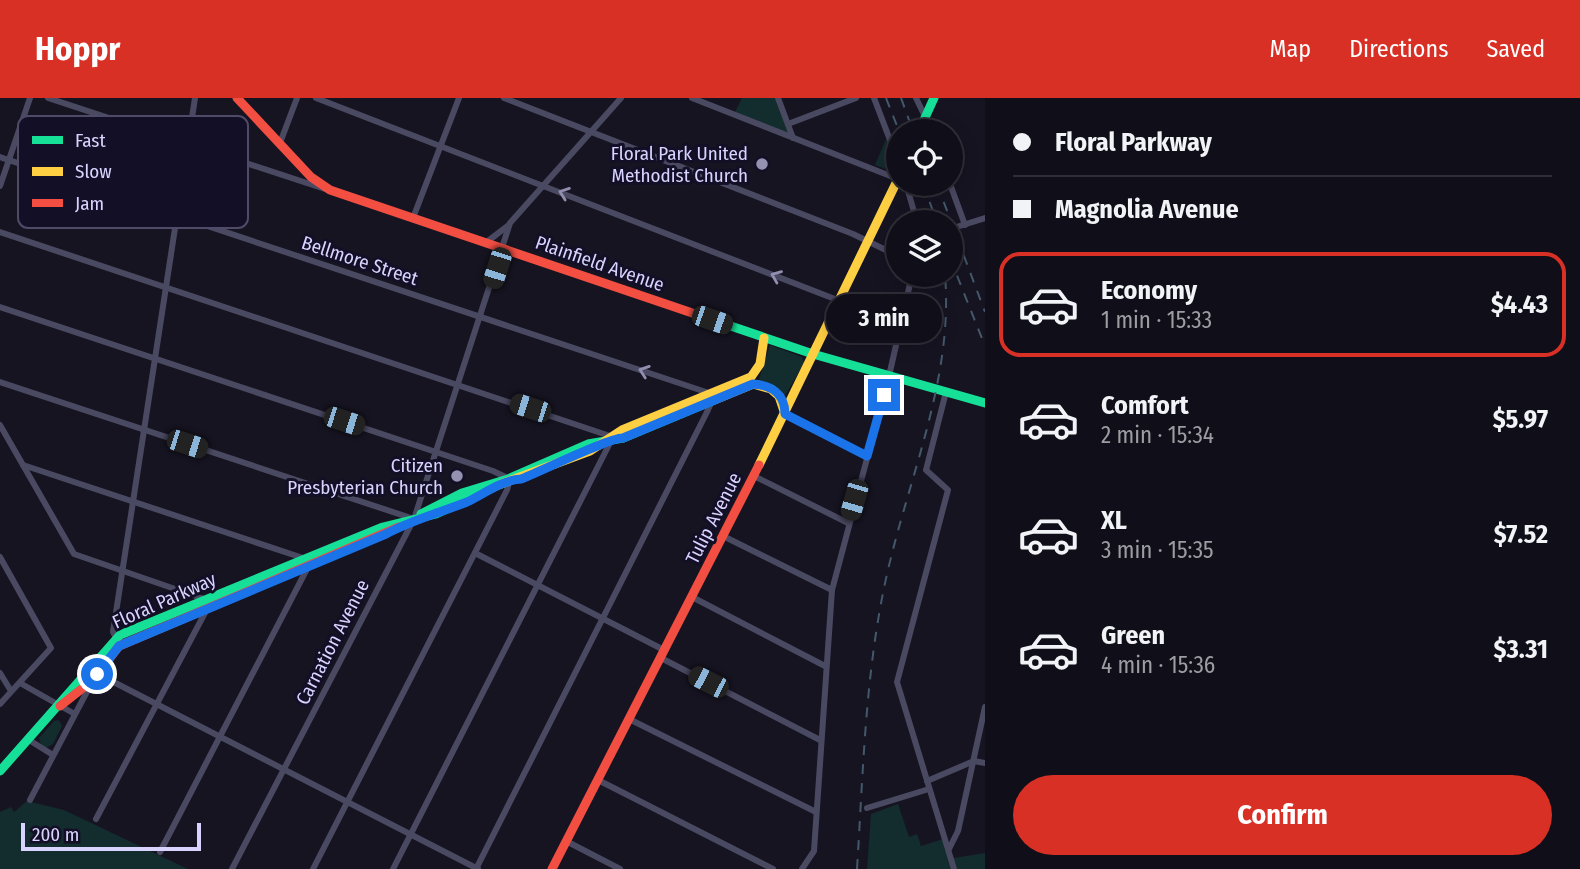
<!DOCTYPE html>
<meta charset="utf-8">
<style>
body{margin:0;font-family:"Fira Sans Condensed",sans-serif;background:#191822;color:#f1f3f6;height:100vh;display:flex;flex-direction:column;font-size:26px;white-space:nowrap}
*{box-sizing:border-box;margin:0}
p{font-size:23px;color:#9c9ca2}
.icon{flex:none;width:38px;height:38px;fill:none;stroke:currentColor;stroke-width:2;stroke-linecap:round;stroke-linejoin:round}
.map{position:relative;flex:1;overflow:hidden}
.details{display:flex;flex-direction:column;background:#100f19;width:595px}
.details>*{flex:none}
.hud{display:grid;align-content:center;height:154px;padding:0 28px;background:#100f19}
.controls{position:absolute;left:886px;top:21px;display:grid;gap:14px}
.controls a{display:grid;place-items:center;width:77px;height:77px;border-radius:50%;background:#100f19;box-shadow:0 4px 18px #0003,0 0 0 2px #302f38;font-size:35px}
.scale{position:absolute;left:21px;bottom:18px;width:180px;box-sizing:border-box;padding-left:7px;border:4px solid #d9d4ff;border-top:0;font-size:19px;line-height:24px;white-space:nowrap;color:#d9d4ff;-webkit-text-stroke:5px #130f26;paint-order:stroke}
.end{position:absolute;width:32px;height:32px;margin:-16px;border:9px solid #1a73e8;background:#fff;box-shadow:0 0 0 4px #fff}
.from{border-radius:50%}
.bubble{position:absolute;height:49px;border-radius:24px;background:#100f19;box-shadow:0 4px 18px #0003,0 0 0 2px #302f38;font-size:23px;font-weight:700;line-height:49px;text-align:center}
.car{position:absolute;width:21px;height:42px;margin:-21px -10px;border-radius:9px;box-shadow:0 0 5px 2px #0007;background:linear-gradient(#222 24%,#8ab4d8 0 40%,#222 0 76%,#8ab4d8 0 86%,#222 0)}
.hud b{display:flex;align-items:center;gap:24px;height:66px;font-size:26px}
.hud b+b{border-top:2px solid #302f38}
.hud i{width:18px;height:18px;background:#f1f3f6}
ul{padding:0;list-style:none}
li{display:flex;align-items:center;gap:21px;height:105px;margin:0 14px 10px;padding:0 14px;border:4px solid transparent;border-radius:21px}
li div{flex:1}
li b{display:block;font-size:26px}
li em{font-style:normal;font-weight:700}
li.on{border-color:#d93025}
li>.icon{width:63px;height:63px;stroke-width:1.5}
.button{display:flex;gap:14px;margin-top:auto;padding:14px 28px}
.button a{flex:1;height:80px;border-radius:42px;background:#d93025;color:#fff;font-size:28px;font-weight:700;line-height:80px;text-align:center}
header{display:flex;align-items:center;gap:42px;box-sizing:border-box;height:98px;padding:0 35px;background:#d93025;color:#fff}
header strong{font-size:33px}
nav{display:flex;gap:38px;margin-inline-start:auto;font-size:24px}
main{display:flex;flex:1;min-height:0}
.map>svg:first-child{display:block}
.green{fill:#132c2d}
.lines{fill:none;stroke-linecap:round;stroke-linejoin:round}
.street{stroke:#4a4962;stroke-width:6}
.fast{stroke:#16e098;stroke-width:9}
.slow{stroke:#ffcf43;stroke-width:9}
.jam{stroke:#f24e42;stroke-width:9}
.rail{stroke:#43596b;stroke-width:2;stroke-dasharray:10 9;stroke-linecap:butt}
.oneway{stroke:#928eb0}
.route{stroke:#1a73e8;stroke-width:9}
.poi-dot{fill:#9591b1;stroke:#130f26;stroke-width:2.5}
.labels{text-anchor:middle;stroke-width:6;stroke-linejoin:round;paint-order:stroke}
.poi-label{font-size:19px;fill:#d9d4ff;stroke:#130f26;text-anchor:end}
.street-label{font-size:19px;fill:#d9d4ff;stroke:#130f26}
.key{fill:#130f26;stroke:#4e4a67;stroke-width:2}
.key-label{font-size:19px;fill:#d9d4ff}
</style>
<header>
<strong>Hoppr</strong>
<nav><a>Map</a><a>Directions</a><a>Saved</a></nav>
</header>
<main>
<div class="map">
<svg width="985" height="771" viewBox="0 0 985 771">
<rect width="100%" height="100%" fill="#161421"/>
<g class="green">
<path d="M 742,0 L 777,0 L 791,38 L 734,16 Z"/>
<path d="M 886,41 L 898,67 L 896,75 L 875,67 Z"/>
<path d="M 770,247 L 802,259 L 804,265 L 785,298 L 773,287 L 759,281 Z"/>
<path d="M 54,623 L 59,622 L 62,628 L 53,646 L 46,650 L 41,646 L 39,640 Z"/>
<path d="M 27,703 L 64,712 L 188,771 L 0,771 L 0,714 L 11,709 L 14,714 Z"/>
<path d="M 898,706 L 909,739 L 917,736 L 921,748 L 943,741 L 945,752 L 954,760 L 985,755 L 985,771 L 867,771 L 871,716 Z"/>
</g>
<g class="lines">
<g class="street">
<path d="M 48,0 L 325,91"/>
<path d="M 316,0 L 840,203"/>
<path d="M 504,0 L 853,136 L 898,158"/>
<path d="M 692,0 L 898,81"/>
<path d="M 778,0 L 793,40"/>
<path d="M 874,0 L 898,63"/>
<path d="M 916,0 L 932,33"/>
<path d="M 788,26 L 856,0"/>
<path d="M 280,45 L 297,0"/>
<path d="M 0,59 L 709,295 L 712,303 L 706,316 L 476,771"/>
<path d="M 906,86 L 917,124"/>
<path d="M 950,86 L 965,127"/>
<path d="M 0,88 L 30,0"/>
<path d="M 413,120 L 459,0"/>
<path d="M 950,131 L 985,120"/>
<path d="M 0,134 L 613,339 L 393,771"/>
<path d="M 488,143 L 509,127"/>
<path d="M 0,209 L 493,373 L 510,381 L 507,392 L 313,771"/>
<path d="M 0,284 L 414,421"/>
<path d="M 946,294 L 926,372 L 948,392 L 897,584 L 954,771"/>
<path d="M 785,316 L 867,358"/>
<path d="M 0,327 L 74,456 L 204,501 L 207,511 L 96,721"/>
<path d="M 23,367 L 306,461 L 309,467 L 160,754"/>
<path d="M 754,378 L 848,425"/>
<path d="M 723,438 L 832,492"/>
<path d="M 475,455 L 664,552"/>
<path d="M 0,459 L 51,550 L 0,606"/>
<path d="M 692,499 L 825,568"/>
<path d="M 118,544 L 113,534 L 195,0"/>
<path d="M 661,560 L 820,642"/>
<path d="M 0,575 L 11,593"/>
<path d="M 96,575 L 478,771"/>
<path d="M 20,585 L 73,615"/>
<path d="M 629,621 L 816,714"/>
<path d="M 29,642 L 53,657"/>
<path d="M 598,682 L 773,771"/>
<path d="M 927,683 L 974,663 L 985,665"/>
<path d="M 30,702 L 91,586"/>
<path d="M 867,710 L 929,691"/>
<path d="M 566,743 L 620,771"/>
<path d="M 949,751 L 958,733 L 985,609"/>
<path d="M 232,771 L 414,421 L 510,125 L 621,0"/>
<path d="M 802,771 L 814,753 L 832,492 L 889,278 L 912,177"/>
</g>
<g class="fast">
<path d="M 919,33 L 934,0"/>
<path d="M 710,221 L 813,256 L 985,305"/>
<path d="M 421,416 L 462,395 L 508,381 L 588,346 L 623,340 L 714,302"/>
<path d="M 0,673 L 120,537 L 383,429 L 436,416 L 501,386"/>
</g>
<g class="slow">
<path d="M 714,302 L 753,286 L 771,291 L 779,298 L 785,316"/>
<path d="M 759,367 L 898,81"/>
<path d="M 501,386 L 590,353 L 622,332 L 751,279 L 760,266 L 764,240"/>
</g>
<g class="jam">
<path d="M 237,0 L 311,79 L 330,92 L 710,221"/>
<path d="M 60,608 L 93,582 L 119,548 L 399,429"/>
<path d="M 552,771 L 759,367"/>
</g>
<g class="rail">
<path d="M 886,0 L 899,33"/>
<path d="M 901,0 L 913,33"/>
<path d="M 923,86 L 937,124"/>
<path d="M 937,86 L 985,214"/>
<path d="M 950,160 L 985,248"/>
<path d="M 857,771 C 863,677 865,582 884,490 C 905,387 954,284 945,177"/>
</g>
</g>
<defs><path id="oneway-chevron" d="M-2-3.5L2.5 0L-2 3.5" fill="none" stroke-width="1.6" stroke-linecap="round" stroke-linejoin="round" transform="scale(1.75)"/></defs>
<g class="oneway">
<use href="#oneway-chevron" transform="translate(564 95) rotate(-160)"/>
<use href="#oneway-chevron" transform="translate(776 178) rotate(-158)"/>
<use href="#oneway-chevron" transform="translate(644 273) rotate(-161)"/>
</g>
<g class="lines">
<path class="route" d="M 97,576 L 119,548 L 386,436 C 412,422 439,415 467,404 C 484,396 502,382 521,381 C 539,374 611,339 623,340 L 753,286 C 771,287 785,296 785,316 L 867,358 L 884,297"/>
</g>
<g class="poi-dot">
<circle cx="762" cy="66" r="7"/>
<circle cx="457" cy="378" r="7"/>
</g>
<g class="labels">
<g class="poi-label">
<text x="748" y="62">Floral Park United<tspan x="748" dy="22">Methodist Church</tspan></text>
<text x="443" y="374">Citizen<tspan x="443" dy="22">Presbyterian Church</tspan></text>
</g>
<g class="street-label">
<text transform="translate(360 162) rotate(18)" y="7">Bellmore Street</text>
<text transform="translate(600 165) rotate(19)" y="7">Plainfield Avenue</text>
<text transform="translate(713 420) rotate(-63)" y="7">Tulip Avenue</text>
<text transform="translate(164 502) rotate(-24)" y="7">Floral Parkway</text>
<text transform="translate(332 544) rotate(-63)" y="7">Carnation Avenue</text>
</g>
</g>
<rect x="18" y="18" width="230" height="112" rx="10" class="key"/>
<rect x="32" y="38" width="31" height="8" fill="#16e098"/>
<rect x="32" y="69" width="31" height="9" fill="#ffcf43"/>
<rect x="32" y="101" width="31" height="8" fill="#f24e42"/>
<g class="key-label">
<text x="75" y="49">Fast</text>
<text x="75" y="80">Slow</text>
<text x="75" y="112">Jam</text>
</g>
</svg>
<div class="controls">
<a><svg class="icon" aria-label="locate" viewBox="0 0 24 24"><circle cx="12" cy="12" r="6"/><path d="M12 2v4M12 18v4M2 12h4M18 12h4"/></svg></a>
<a><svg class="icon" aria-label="layers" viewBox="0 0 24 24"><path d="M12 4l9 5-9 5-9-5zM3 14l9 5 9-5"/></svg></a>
</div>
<div class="scale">200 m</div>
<i class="end from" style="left:97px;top:576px"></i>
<i class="end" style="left:884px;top:297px"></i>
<div class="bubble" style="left:826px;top:196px;width:116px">3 min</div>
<i class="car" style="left:497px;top:170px;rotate:198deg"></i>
<i class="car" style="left:712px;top:222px;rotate:109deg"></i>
<i class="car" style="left:530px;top:310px;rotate:288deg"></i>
<i class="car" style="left:344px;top:323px;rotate:108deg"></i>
<i class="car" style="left:187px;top:346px;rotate:108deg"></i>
<i class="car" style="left:854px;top:402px;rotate:196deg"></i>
<i class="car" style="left:708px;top:584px;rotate:297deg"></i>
</div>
<section class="details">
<div class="hud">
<b><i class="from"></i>Floral Parkway</b>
<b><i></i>Magnolia Avenue</b>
</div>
<ul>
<li class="on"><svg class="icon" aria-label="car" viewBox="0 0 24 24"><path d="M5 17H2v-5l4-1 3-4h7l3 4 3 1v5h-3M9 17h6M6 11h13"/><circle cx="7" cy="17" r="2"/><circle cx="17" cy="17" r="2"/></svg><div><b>Economy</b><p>1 min · 15:33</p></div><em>$4.43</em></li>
<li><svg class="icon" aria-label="car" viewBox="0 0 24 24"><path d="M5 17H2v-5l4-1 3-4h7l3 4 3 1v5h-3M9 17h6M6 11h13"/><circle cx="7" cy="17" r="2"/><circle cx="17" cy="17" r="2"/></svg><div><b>Comfort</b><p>2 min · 15:34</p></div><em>$5.97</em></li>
<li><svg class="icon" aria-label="car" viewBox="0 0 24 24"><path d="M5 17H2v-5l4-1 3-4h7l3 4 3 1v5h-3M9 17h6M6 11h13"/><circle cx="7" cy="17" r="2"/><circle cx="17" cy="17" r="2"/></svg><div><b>XL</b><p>3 min · 15:35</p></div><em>$7.52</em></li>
<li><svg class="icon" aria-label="car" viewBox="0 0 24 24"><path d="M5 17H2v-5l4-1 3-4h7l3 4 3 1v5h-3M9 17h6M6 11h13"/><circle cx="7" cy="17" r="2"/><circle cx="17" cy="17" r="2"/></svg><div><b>Green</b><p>4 min · 15:36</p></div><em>$3.31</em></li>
</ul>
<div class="button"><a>Confirm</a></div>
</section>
</main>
